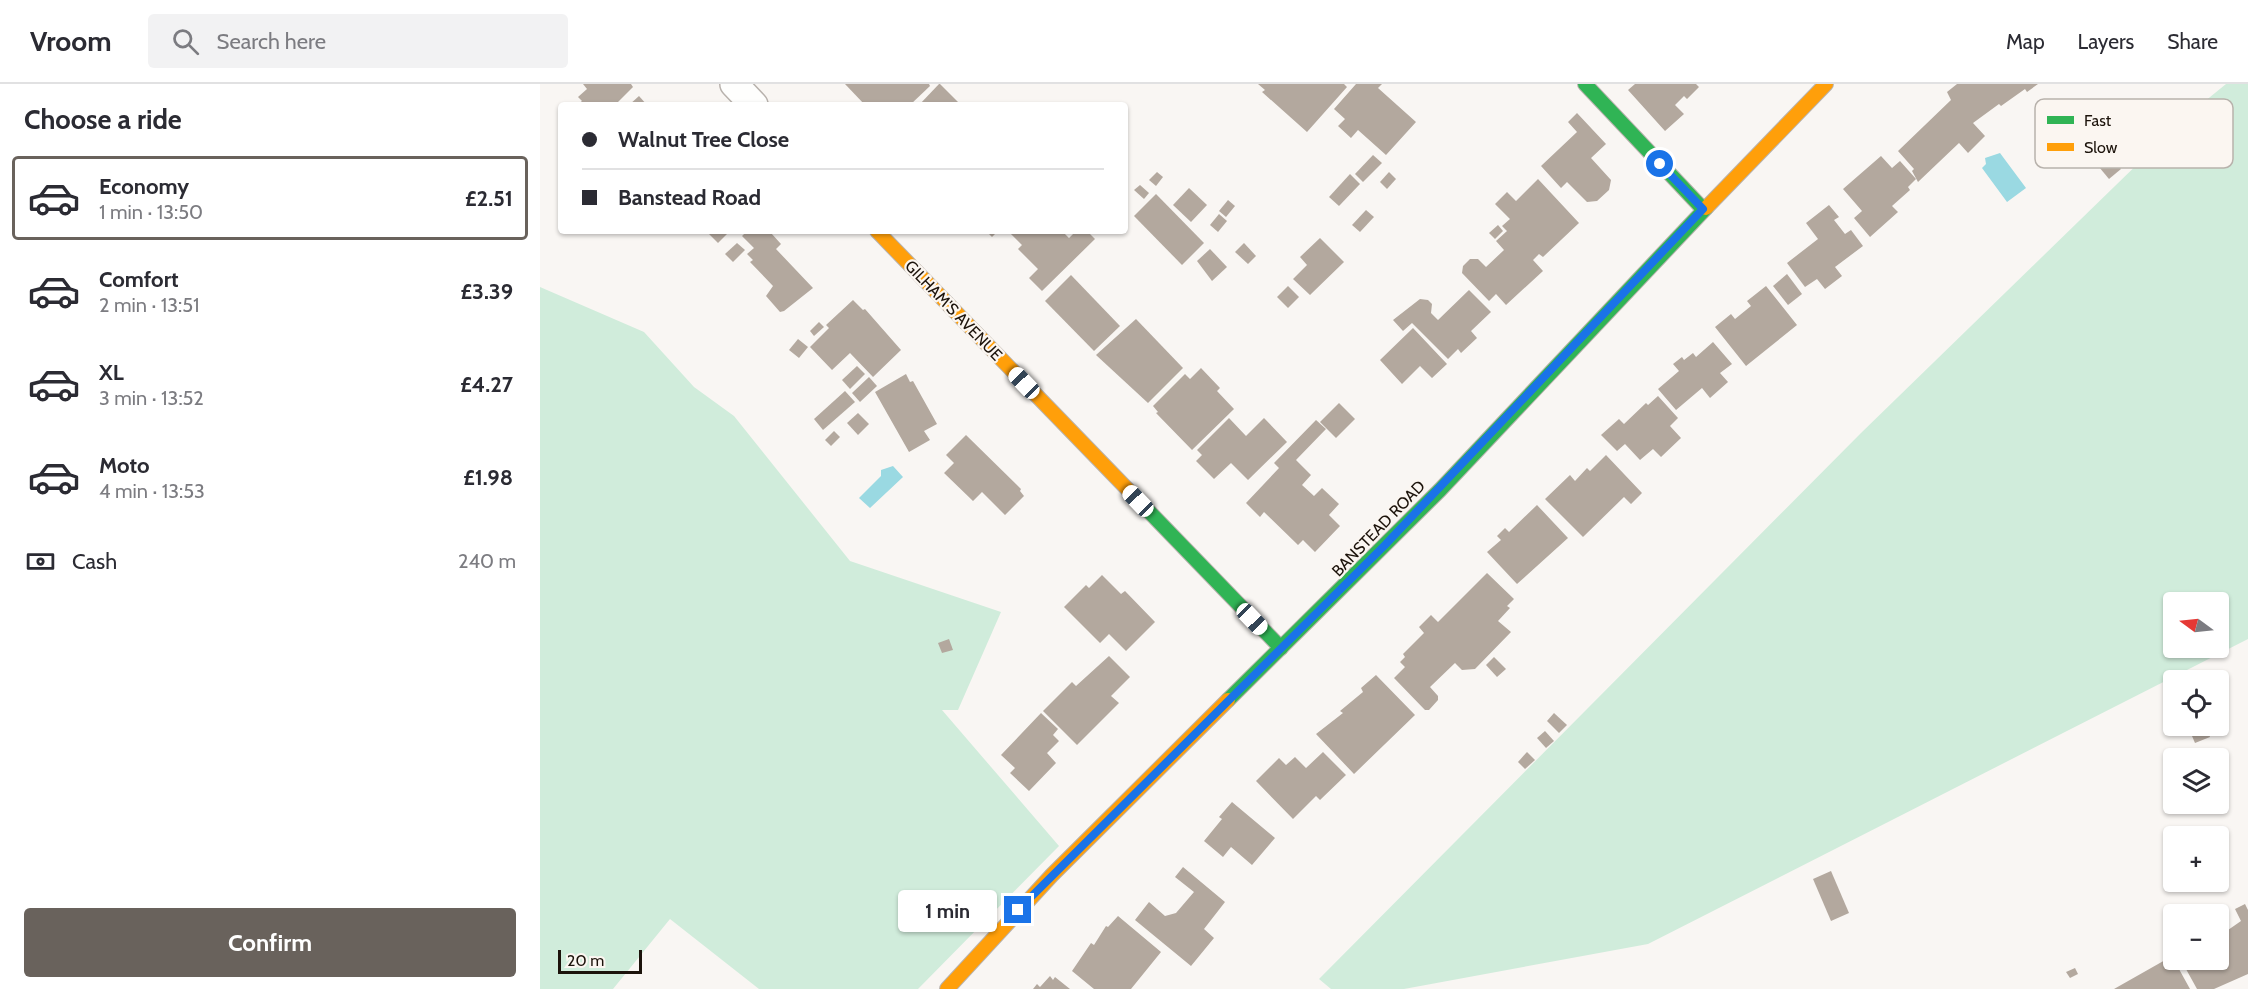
<!DOCTYPE html>
<meta charset="utf-8">
<style>
body{margin:0;font-family:Cabin,sans-serif;background:#f2f2f3;color:#2b2b33;height:100vh;display:flex;flex-direction:column;font-size:22px;white-space:nowrap}
*{box-sizing:border-box;margin:0}
p{font-size:20px;color:#7c7c81}
.icon{flex:none;width:33px;height:33px;fill:none;stroke:currentColor;stroke-width:2;stroke-linecap:round;stroke-linejoin:round}
.map{position:relative;flex:1;overflow:hidden}
.sheet{display:flex;flex-direction:column;background:#fff;width:540px}
.sheet>*{flex:none}
.banner{position:absolute;left:18px;top:18px;width:570px;height:132px;border-radius:6px;box-shadow:0 2px 4px #0004;display:grid;align-content:center;height:132px;padding:0 24px;background:#fff}
.needle{width:39px;rotate:285deg}
.tools{position:absolute;left:1623px;top:508px;display:grid;gap:12px}
.tools a{display:grid;place-items:center;width:66px;height:66px;border-radius:6px;background:#fff;box-shadow:0 2px 4px #0004;font-size:30px}
.scale{position:absolute;left:18px;bottom:15px;width:84px;box-sizing:border-box;padding-left:6px;border:3px solid #1c130b;border-top:0;font-size:16px;line-height:21px;white-space:nowrap;color:#1c130b;-webkit-text-stroke:4px #fbf6f1;paint-order:stroke}
.end{position:absolute;width:27px;height:27px;margin:-14px;border:8px solid #1a73e8;background:#fff;box-shadow:0 0 0 3px #fff}
.from{border-radius:50%}
.bubble{position:absolute;height:42px;border-radius:6px;background:#fff;box-shadow:0 2px 4px #0004;font-size:20px;font-weight:800;line-height:42px;text-align:center}
.car{position:absolute;width:18px;height:36px;margin:-18px -9px;border-radius:8px;box-shadow:0 0 4px 2px #0007;background:linear-gradient(#fff 24%,#345 0 40%,#fff 0 76%,#345 0 86%,#fff 0)}
.banner b{display:flex;align-items:center;gap:21px;height:57px;font-size:22px}
.banner b+b{border-top:2px solid #e1e1e2}
.banner i{width:15px;height:15px;background:#2b2b33}
ul{padding:0;list-style:none}
li{display:flex;align-items:center;gap:18px;height:84px;margin:0 12px 9px;padding:0 12px;border:3px solid transparent;border-radius:6px}
li div{flex:1}
li b{display:block;font-size:22px}
li em{font-style:normal;font-weight:800}
li.selected{border-color:#69625c}
li>.icon{width:54px;height:54px;stroke-width:1.5}
h2{padding:0 24px;font-size:27px;line-height:72px}
.pay{display:flex;align-items:center;gap:15px;height:66px;padding:0 24px;font-size:22px}
.pay p{margin-inline-start:auto}
.button{display:flex;gap:12px;margin-top:auto;padding:12px 24px}
.button a{flex:1;height:69px;border-radius:6px;background:#69625c;color:#fff;font-size:24px;font-weight:800;line-height:69px;text-align:center}
header{display:flex;align-items:center;gap:36px;box-sizing:border-box;height:84px;padding:0 30px;background:#fff;border-bottom:2px solid #e1e1e2}
header strong{font-size:28px}
nav{display:flex;gap:33px;margin-inline-start:auto;font-size:21px}
.search{width:420px;height:54px;background:#f2f2f3;display:flex;align-items:center;gap:15px;box-sizing:border-box;padding:0 21px;border-radius:6px;color:#7c7c81;font-size:22px}
main{display:flex;flex:1;min-height:0}
.map>svg:first-child{display:block}
.green{fill:#d0ecdb;fill-rule:evenodd}
.water{fill:#9ad9e2}
.building{fill:#b3a89e}
.lines{fill:none;stroke-linecap:round;stroke-linejoin:round}
.street-casing{stroke:#b8b2ad;stroke-width:30}
.fast-casing{stroke:#b8b2ad;stroke-width:16}
.slow-casing{stroke:#b8b2ad;stroke-width:16}
.street{stroke:#fefefd;stroke-width:27}
.fast{stroke:#30b455;stroke-width:14}
.slow{stroke:#ff9f0a;stroke-width:14}
.route{stroke:#1a73e8;stroke-width:8}
.labels{text-anchor:middle;stroke-width:4.5;stroke-linejoin:round;paint-order:stroke}
.street-label{font-size:16px;fill:#1c130b;stroke:#fbf6f1}
.key{fill:#fbf6f1;stroke:#b8b2ac;stroke-width:1.5}
.key-label{font-size:16px;fill:#1c130b}
</style>
<header>
<strong>Vroom</strong>
<div class="search"><svg class="icon" aria-label="search" viewBox="0 0 24 24"><circle cx="10" cy="10" r="6"/><path d="M15 15l6 6"/></svg>Search here</div>
<nav><a>Map</a><a>Layers</a><a>Share</a></nav>
</header>
<main>
<section class="sheet">
<h2>Choose a ride</h2>
<ul>
<li class="selected"><svg class="icon" aria-label="car" viewBox="0 0 24 24"><path d="M5 17H2v-5l4-1 3-4h7l3 4 3 1v5h-3M9 17h6M6 11h13"/><circle cx="7" cy="17" r="2"/><circle cx="17" cy="17" r="2"/></svg><div><b>Economy</b><p>1 min · 13:50</p></div><em>£2.51</em></li>
<li><svg class="icon" aria-label="car" viewBox="0 0 24 24"><path d="M5 17H2v-5l4-1 3-4h7l3 4 3 1v5h-3M9 17h6M6 11h13"/><circle cx="7" cy="17" r="2"/><circle cx="17" cy="17" r="2"/></svg><div><b>Comfort</b><p>2 min · 13:51</p></div><em>£3.39</em></li>
<li><svg class="icon" aria-label="car" viewBox="0 0 24 24"><path d="M5 17H2v-5l4-1 3-4h7l3 4 3 1v5h-3M9 17h6M6 11h13"/><circle cx="7" cy="17" r="2"/><circle cx="17" cy="17" r="2"/></svg><div><b>XL</b><p>3 min · 13:52</p></div><em>£4.27</em></li>
<li><svg class="icon" aria-label="car" viewBox="0 0 24 24"><path d="M5 17H2v-5l4-1 3-4h7l3 4 3 1v5h-3M9 17h6M6 11h13"/><circle cx="7" cy="17" r="2"/><circle cx="17" cy="17" r="2"/></svg><div><b>Moto</b><p>4 min · 13:53</p></div><em>£1.98</em></li>
</ul>
<div class="pay"><svg class="icon" aria-label="cash" viewBox="0 0 24 24"><path d="M3 7h18v10H3z"/><circle cx="12" cy="12" r="2"/></svg>Cash<p>240 m</p></div>
<div class="button"><a>Confirm</a></div>
</section>
<div class="map">
<svg width="1708" height="905" viewBox="0 0 1708 905">
<rect width="100%" height="100%" fill="#f9f6f3"/>
<g class="green">
<path d="M 1686,0 L 1708,0 L 1708,555 L 1108,860 L 864,905 L 791,905 L 779,895 L 1321,349 L 1648,31 ZM 1634,519 L 1678,519 L 1678,564 L 1634,564 Z"/>
<path d="M 0,203 L 104,248 L 154,303 L 194,332 L 310,477 L 461,528 L 418,626 L 402,626 L 519,762 L 378,905 L 219,905 L 130,835 L 73,905 L 0,905 Z"/>
</g>
<g class="water">
<path d="M 1460,69 L 1486,104 L 1467,118 L 1442,84 L 1446,80 L 1445,74 Z"/>
<path d="M 353,382 L 363,393 L 330,424 L 319,414 L 341,392 L 341,386 Z"/>
</g>
<g class="building">
<path d="M 43,0 L 91,0 L 93,3 L 75,21 L 37,21 L 42,17 L 38,13 L 47,5 Z"/>
<path d="M 305,0 L 389,0 L 390,2 L 370,21 L 325,21 Z"/>
<path d="M 400,0 L 421,21 L 379,21 L 399,0 Z"/>
<path d="M 718,0 L 804,0 L 807,3 L 767,48 L 722,8 L 725,6 Z"/>
<path d="M 816,0 L 842,0 L 838,4 L 876,38 L 846,71 L 818,46 L 811,54 L 798,42 L 805,35 L 794,25 Z"/>
<path d="M 1095,0 L 1156,0 L 1159,3 L 1147,15 L 1144,12 L 1135,21 L 1144,30 L 1125,47 L 1088,6 Z"/>
<path d="M 1417,0 L 1498,0 L 1487,8 L 1485,5 L 1461,22 L 1459,20 L 1433,39 L 1445,52 L 1428,69 L 1419,59 L 1378,98 L 1372,87 L 1374,85 L 1358,67 L 1411,16 L 1407,8 Z"/>
<path d="M 99,12 L 107,21 L 89,21 Z"/>
<path d="M 1037,29 L 1066,60 L 1051,74 L 1071,96 L 1069,106 L 1057,117 L 1047,118 L 1027,98 L 1021,104 L 1001,82 L 1037,48 L 1028,38 Z"/>
<path d="M 833,71 L 842,79 L 823,98 L 815,90 Z"/>
<path d="M 1341,72 L 1352,84 L 1360,77 L 1376,95 L 1368,103 L 1370,106 L 1352,122 L 1358,128 L 1330,153 L 1314,134 L 1322,127 L 1303,105 Z"/>
<path d="M 1572,73 L 1581,85 L 1569,95 L 1559,83 Z"/>
<path d="M 617,88 L 623,93 L 616,102 L 609,96 Z"/>
<path d="M 849,88 L 856,95 L 847,105 L 840,98 Z"/>
<path d="M 810,90 L 820,100 L 799,122 L 789,113 Z"/>
<path d="M 998,95 L 1039,139 L 1003,173 L 999,170 L 993,176 L 1003,187 L 966,221 L 956,210 L 949,217 L 922,189 L 923,182 L 930,175 L 938,175 L 946,183 L 964,166 L 956,157 L 967,147 L 962,142 L 970,135 L 955,120 L 967,108 L 976,117 Z"/>
<path d="M 600,101 L 609,109 L 604,115 L 594,106 Z"/>
<path d="M 649,104 L 667,121 L 651,138 L 633,121 Z"/>
<path d="M 616,110 L 664,159 L 642,181 L 594,132 Z"/>
<path d="M 688,116 L 695,122 L 686,133 L 679,127 Z"/>
<path d="M 1289,121 L 1299,133 L 1294,136 L 1305,150 L 1311,146 L 1323,162 L 1295,183 L 1302,192 L 1285,205 L 1277,195 L 1265,203 L 1247,179 L 1278,155 L 1266,139 Z"/>
<path d="M 826,126 L 834,133 L 820,148 L 812,141 Z"/>
<path d="M 679,130 L 687,137 L 678,148 L 670,141 Z"/>
<path d="M 958,141 L 963,147 L 955,155 L 949,149 Z"/>
<path d="M 166,147 L 190,147 L 178,159 Z"/>
<path d="M 207,147 L 233,147 L 231,149 L 241,160 L 236,165 L 273,204 L 244,227 L 240,228 L 226,212 L 233,202 L 210,178 L 213,176 L 207,170 L 214,164 L 202,152 Z"/>
<path d="M 446,147 L 458,147 L 452,153 Z"/>
<path d="M 468,147 L 522,147 L 529,154 L 536,147 L 547,147 L 555,155 L 502,207 L 489,194 L 498,185 L 478,165 L 482,161 Z"/>
<path d="M 780,154 L 804,178 L 770,211 L 753,195 L 767,181 L 760,173 Z"/>
<path d="M 197,159 L 205,166 L 193,178 L 185,170 Z"/>
<path d="M 704,159 L 716,172 L 708,180 L 695,168 Z"/>
<path d="M 670,165 L 687,183 L 672,197 L 657,177 Z"/>
<path d="M 1247,190 L 1262,210 L 1248,221 L 1233,202 Z"/>
<path d="M 531,191 L 580,242 L 554,267 L 505,217 Z"/>
<path d="M 748,202 L 759,213 L 748,224 L 737,213 Z"/>
<path d="M 1226,202 L 1257,241 L 1206,282 L 1175,243 L 1191,230 L 1195,235 L 1211,222 L 1207,217 Z"/>
<path d="M 929,206 L 951,228 L 931,247 L 937,254 L 921,269 L 918,265 L 908,275 L 872,239 L 863,247 L 853,236 L 880,215 L 888,216 L 892,220 L 891,229 L 898,236 Z"/>
<path d="M 313,216 L 323,226 L 325,225 L 361,266 L 333,293 L 310,269 L 292,286 L 270,263 L 289,244 L 286,241 Z"/>
<path d="M 596,235 L 643,284 L 608,319 L 556,271 Z"/>
<path d="M 279,238 L 284,243 L 274,252 L 270,247 Z"/>
<path d="M 873,244 L 907,280 L 892,294 L 880,282 L 862,300 L 840,276 Z"/>
<path d="M 258,255 L 268,263 L 259,274 L 249,266 Z"/>
<path d="M 1173,258 L 1192,280 L 1180,289 L 1188,298 L 1170,314 L 1162,304 L 1136,326 L 1118,305 L 1139,287 L 1133,280 L 1142,273 L 1144,276 L 1153,269 L 1156,273 Z"/>
<path d="M 317,282 L 325,290 L 310,305 L 302,296 Z"/>
<path d="M 661,284 L 680,304 L 677,307 L 694,325 L 652,366 L 616,329 L 618,328 L 613,322 L 645,290 L 650,295 Z"/>
<path d="M 366,290 L 370,298 L 373,297 L 397,340 L 384,347 L 390,356 L 369,368 L 335,308 Z"/>
<path d="M 329,293 L 337,302 L 320,318 L 312,309 Z"/>
<path d="M 305,307 L 315,318 L 283,346 L 274,335 Z"/>
<path d="M 1118,312 L 1138,334 L 1130,342 L 1141,354 L 1121,373 L 1113,365 L 1100,376 L 1085,360 L 1077,367 L 1061,351 L 1079,335 L 1084,340 L 1106,319 L 1108,321 Z"/>
<path d="M 799,319 L 815,335 L 796,354 L 780,338 Z"/>
<path d="M 318,329 L 329,340 L 318,351 L 307,339 Z"/>
<path d="M 689,334 L 706,352 L 724,334 L 747,358 L 708,396 L 691,379 L 674,395 L 656,377 L 662,371 L 657,366 Z"/>
<path d="M 776,336 L 786,345 L 756,376 L 771,391 L 762,401 L 774,412 L 782,404 L 799,420 L 789,431 L 800,442 L 775,468 L 763,456 L 758,461 L 724,428 L 720,433 L 706,419 L 739,384 L 734,379 Z"/>
<path d="M 294,347 L 300,353 L 291,362 L 285,356 Z"/>
<path d="M 426,351 L 481,405 L 480,407 L 484,412 L 465,431 L 442,408 L 433,417 L 404,389 L 414,379 L 406,371 Z"/>
<path d="M 1066,371 L 1102,409 L 1091,420 L 1084,413 L 1043,453 L 1005,415 L 1030,391 L 1035,397 L 1047,384 L 1050,387 Z"/>
<path d="M 997,421 L 1028,454 L 977,500 L 947,468 L 961,456 L 957,452 L 965,444 L 969,448 Z"/>
<path d="M 947,489 L 974,515 L 967,522 L 970,524 L 958,537 L 971,548 L 935,585 L 922,586 L 915,579 L 890,603 L 898,612 L 898,616 L 889,626 L 885,626 L 854,594 L 865,583 L 860,578 L 865,573 L 863,570 L 884,549 L 879,543 L 891,531 L 898,538 Z"/>
<path d="M 562,491 L 581,510 L 585,507 L 615,538 L 586,567 L 569,550 L 560,559 L 524,523 L 546,501 L 549,504 Z"/>
<path d="M 409,555 L 413,566 L 402,569 L 398,559 Z"/>
<path d="M 569,572 L 590,593 L 571,612 L 579,619 L 537,661 L 503,627 L 532,598 L 536,602 Z"/>
<path d="M 954,573 L 966,585 L 957,593 L 946,581 Z"/>
<path d="M 836,591 L 875,631 L 814,690 L 776,650 L 803,629 L 800,627 L 823,608 L 821,604 Z"/>
<path d="M 501,629 L 518,645 L 513,651 L 519,657 L 507,669 L 516,679 L 489,707 L 470,689 L 475,684 L 461,671 Z"/>
<path d="M 1014,629 L 1027,641 L 1019,649 L 1007,637 Z"/>
<path d="M 1656,642 L 1666,642 L 1670,653 L 1655,659 L 1649,645 Z"/>
<path d="M 1005,647 L 1014,657 L 1006,664 L 997,654 Z"/>
<path d="M 783,668 L 806,691 L 780,716 L 776,712 L 753,735 L 716,697 L 739,674 L 746,681 L 755,673 L 766,684 Z"/>
<path d="M 987,668 L 995,676 L 985,685 L 978,678 Z"/>
<path d="M 692,718 L 735,754 L 712,781 L 691,763 L 683,773 L 664,757 L 682,735 L 679,733 Z"/>
<path d="M 643,783 L 685,818 L 664,845 L 674,854 L 651,882 L 595,836 L 609,818 L 625,832 L 636,829 L 654,808 L 635,793 Z"/>
<path d="M 1291,787 L 1309,829 L 1291,837 L 1273,795 Z"/>
<path d="M 1705,820 L 1708,826 L 1708,890 L 1674,905 L 1657,905 L 1641,876 L 1678,876 L 1678,853 L 1701,837 L 1695,825 Z"/>
<path d="M 578,832 L 621,868 L 591,905 L 554,905 L 532,887 L 551,859 L 554,861 L 566,842 L 568,843 Z"/>
<path d="M 1634,871 L 1634,876 L 1650,905 L 1574,905 Z"/>
<path d="M 1535,884 L 1538,890 L 1530,894 L 1526,888 Z"/>
<path d="M 510,892 L 513,896 L 515,893 L 530,905 L 493,905 L 497,900 L 500,903 Z"/>
</g>
<g class="lines">
<g class="street-casing">
<path id="street" d="M 194,0 L 214,21"/>
</g>
<g class="fast-casing">
<g id="fast">
<path d="M 1045,0 L 1163,125"/>
<path d="M 595,413 L 741,564"/>
<path d="M 688,616 L 900,406 L 1166,124"/>
</g>
</g>
<g class="slow-casing">
<g id="slow">
<path d="M 1166,124 L 1286,0"/>
<path d="M 337,147 L 595,413"/>
<path d="M 407,905 L 512,791 L 688,616"/>
</g>
</g>
<use href="#street" class="street"/>
<use href="#fast" class="fast"/>
<use href="#slow" class="slow"/>
</g>
<g class="lines">
<path class="route" d="M 478,826 L 845,461 L 1163,125 L 1120,80"/>
</g>
<g class="labels">
<g class="street-label">
<text transform="translate(414 226) rotate(46)" y="6">GILHAM'S AVENUE</text>
<text transform="translate(838 444) rotate(-46)" y="6">BANSTEAD ROAD</text>
</g>
</g>
<rect x="1495" y="15" width="198" height="69" rx="9" class="key"/>
<rect x="1507" y="32" width="27" height="8" fill="#30b455"/>
<rect x="1507" y="59" width="27" height="8" fill="#ff9f0a"/>
<g class="key-label">
<text x="1544" y="42">Fast</text>
<text x="1544" y="69">Slow</text>
</g>
</svg>
<div class="tools">
<a><svg class="needle" viewBox="-14 -14 28 28"><path d="M0-13l5 13h-10z" fill="#e53935"/><path d="M0 13l5-13h-10z" fill="#7c7c81"/></svg></a>
<a><svg class="icon" aria-label="locate" viewBox="0 0 24 24"><circle cx="12" cy="12" r="6"/><path d="M12 2v4M12 18v4M2 12h4M18 12h4"/></svg></a>
<a><svg class="icon" aria-label="layers" viewBox="0 0 24 24"><path d="M12 4l9 5-9 5-9-5zM3 14l9 5 9-5"/></svg></a>
<a>+</a>
<a>−</a>
</div>
<div class="scale">20 m</div>
<i class="end from" style="left:1120px;top:80px"></i>
<i class="end" style="left:478px;top:826px"></i>
<div class="bubble" style="left:358px;top:806px;width:99px">1 min</div>
<i class="car" style="left:484px;top:299px;rotate:316deg"></i>
<i class="car" style="left:598px;top:417px;rotate:316deg"></i>
<i class="car" style="left:712px;top:535px;rotate:136deg"></i>
<div class="banner">
<b><i class="from"></i>Walnut Tree Close</b>
<b><i></i>Banstead Road</b>
</div>
</div>
</main>
